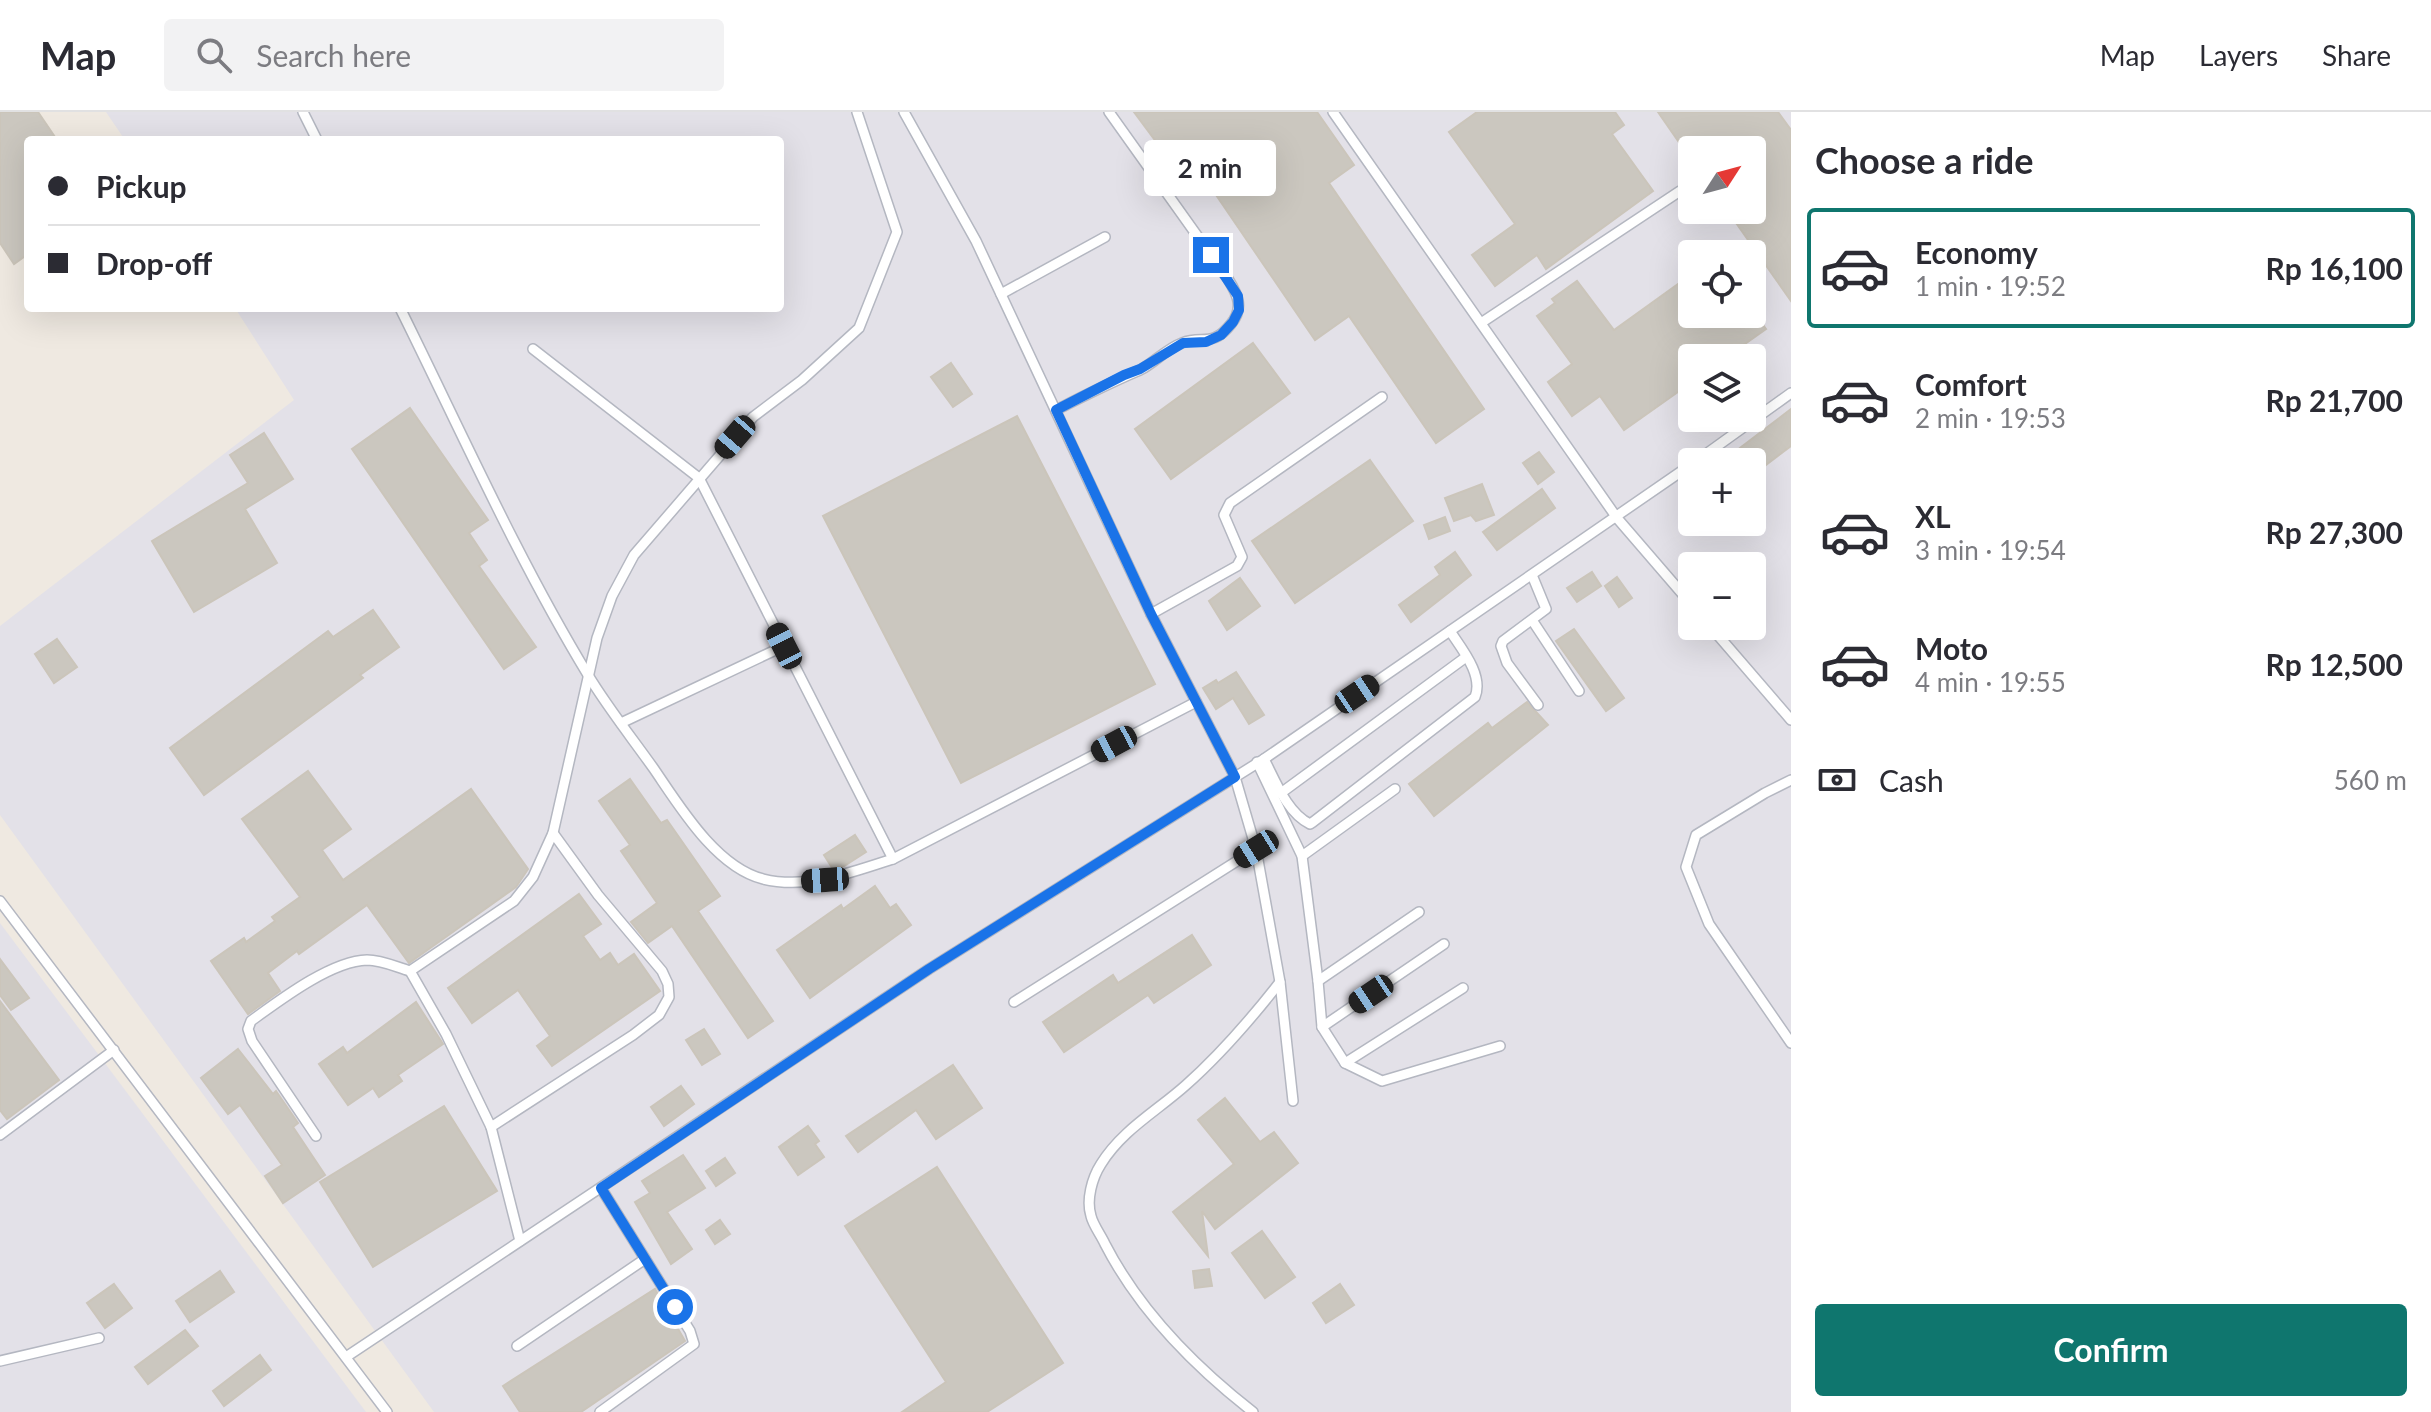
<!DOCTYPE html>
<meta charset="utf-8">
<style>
body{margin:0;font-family:Lato,sans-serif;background:#f2f2f3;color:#2b2b33;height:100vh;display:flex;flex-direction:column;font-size:30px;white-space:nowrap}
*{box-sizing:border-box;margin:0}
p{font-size:26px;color:#7c7c81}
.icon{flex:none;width:44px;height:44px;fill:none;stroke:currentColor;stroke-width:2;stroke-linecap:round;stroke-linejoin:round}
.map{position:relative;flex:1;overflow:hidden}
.panel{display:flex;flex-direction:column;background:#fff;width:640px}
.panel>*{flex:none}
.top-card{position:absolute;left:24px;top:24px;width:760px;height:176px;border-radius:8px;box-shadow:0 8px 32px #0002;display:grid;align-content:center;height:176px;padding:0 24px;background:#fff}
.needle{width:52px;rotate:54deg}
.buttons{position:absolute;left:1678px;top:24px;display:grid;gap:16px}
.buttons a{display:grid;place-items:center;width:88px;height:88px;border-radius:8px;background:#fff;box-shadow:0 8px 32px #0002;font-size:40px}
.end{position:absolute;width:36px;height:36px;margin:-18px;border:10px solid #1a73e8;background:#fff;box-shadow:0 0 0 4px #fff}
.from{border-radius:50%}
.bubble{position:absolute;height:56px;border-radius:8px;background:#fff;box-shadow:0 8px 32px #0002;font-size:26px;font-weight:700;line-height:56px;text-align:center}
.car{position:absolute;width:24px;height:48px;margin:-24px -12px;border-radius:10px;box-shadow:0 0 6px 2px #0007;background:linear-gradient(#222 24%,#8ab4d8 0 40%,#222 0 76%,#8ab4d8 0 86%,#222 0)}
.top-card b{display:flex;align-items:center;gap:28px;height:76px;font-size:30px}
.top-card b+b{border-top:2px solid #e1e1e2}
.top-card i{width:20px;height:20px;background:#2b2b33}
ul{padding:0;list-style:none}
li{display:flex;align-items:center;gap:24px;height:120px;margin:0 16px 12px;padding:0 8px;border:4px solid transparent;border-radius:8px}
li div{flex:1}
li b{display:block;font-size:30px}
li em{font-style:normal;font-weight:700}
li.active{border-color:#0f766e}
li>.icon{width:72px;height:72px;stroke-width:1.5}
h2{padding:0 24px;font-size:36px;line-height:96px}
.pay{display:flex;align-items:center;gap:20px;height:88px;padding:0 24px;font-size:30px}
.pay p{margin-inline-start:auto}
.cta{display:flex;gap:16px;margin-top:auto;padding:16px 24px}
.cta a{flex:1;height:92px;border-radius:8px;background:#0f766e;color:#fff;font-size:32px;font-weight:700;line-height:92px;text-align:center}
header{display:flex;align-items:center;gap:48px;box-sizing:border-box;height:112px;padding:0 40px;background:#fff;border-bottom:2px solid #e1e1e2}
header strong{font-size:38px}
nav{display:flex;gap:44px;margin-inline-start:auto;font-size:28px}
.search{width:560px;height:72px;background:#f2f2f3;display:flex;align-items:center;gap:20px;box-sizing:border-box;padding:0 28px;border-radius:8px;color:#7c7c81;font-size:30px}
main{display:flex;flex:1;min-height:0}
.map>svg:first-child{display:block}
.industrial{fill:#e3e1e8;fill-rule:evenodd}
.building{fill:#cbc7bf;stroke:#cbc5ba;stroke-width:2}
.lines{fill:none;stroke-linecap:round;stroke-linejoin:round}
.lane-casing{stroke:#b4b7c1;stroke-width:12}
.lane{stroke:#fff;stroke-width:9}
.route{stroke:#1a73e8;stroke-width:10}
</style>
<header>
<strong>Map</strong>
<div class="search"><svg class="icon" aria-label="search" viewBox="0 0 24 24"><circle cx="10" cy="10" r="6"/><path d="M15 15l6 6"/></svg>Search here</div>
<nav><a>Map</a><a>Layers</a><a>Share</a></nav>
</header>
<main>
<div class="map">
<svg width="1791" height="1300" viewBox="0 0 1791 1300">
<rect width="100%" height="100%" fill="#efe9e1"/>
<g class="industrial">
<path d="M 106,0 L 1791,0 L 1791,1300 L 434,1300 L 0,703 L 0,514 L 294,288 L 235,196 L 780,196 L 780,28 L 125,28 ZM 1692,38 L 1752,38 L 1752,98 L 1692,98 ZM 1692,142 L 1752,142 L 1752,202 L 1692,202 ZM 1692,246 L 1752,246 L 1752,306 L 1692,306 ZM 1692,350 L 1752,350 L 1752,410 L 1692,410 ZM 1692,454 L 1752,454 L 1752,514 L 1692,514 Z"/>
<path d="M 0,811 L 366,1300 L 0,1300 Z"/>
</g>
<g class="building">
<path d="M 0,0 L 38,0 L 57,28 L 28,28 L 28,142 L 14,152 L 0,131 Z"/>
<path d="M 1134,0 L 1317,0 L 1354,53 L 1329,71 L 1484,297 L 1436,331 L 1349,204 L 1315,228 L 1184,36 L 1169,47 Z"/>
<path d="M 1477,0 L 1615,0 L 1624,13 L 1612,22 L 1653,79 L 1546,157 L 1537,143 L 1495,174 L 1472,143 L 1515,112 L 1449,20 Z"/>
<path d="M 1658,0 L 1778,0 L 1791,18 L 1791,189 L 1727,98 L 1752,98 L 1752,38 L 1692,38 L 1692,49 Z"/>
<path d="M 1692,162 L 1692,202 L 1755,202 L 1766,217 L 1725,246 L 1692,246 L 1692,270 L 1624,318 L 1600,284 L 1572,304 L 1548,270 L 1572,252 L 1537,204 L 1555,191 L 1552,187 L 1577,169 L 1614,218 Z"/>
<path d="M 1253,231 L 1290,281 L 1171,367 L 1135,317 Z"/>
<path d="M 951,251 L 972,282 L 953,295 L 931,265 Z"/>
<path d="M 410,296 L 488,408 L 469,421 L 487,448 L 479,454 L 536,535 L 504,557 L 352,337 Z"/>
<path d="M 1791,297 L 1791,334 L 1758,359 L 1740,336 Z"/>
<path d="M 1017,304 L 1155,572 L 961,671 L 823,404 Z"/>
<path d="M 264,321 L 293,367 L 245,397 L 277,451 L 194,500 L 152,429 L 248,371 L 230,343 Z"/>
<path d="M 1539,340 L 1554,360 L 1538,372 L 1523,351 Z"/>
<path d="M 1370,348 L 1413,409 L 1295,491 L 1252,429 Z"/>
<path d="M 1482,372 L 1494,403 L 1476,409 L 1471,403 L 1454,409 L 1445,386 Z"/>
<path d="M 1542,377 L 1555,396 L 1497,438 L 1483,420 Z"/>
<path d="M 1445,405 L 1450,419 L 1429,427 L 1424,413 Z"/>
<path d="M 1455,440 L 1471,463 L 1411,510 L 1399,493 L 1440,463 L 1435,455 Z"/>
<path d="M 1592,460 L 1601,474 L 1577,490 L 1567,476 Z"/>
<path d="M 1617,465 L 1632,486 L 1619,495 L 1605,474 Z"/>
<path d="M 1240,466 L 1260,494 L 1227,518 L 1209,489 Z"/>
<path d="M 373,498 L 399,535 L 360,563 L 363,566 L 204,683 L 170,636 L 328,519 L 333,525 Z"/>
<path d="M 1574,517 L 1624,586 L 1606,599 L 1556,529 Z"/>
<path d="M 57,527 L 77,555 L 54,571 L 35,542 Z"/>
<path d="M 1236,560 L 1264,603 L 1249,612 L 1233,586 L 1216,597 L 1203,576 L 1216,568 L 1218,571 Z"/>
<path d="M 1527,590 L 1548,613 L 1434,704 L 1409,672 L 1488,611 L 1492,616 Z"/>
<path d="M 308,659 L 351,717 L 322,738 L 343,768 L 471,677 L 528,757 L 516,775 L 409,851 L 367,793 L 299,842 L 297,839 L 268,861 L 280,879 L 248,902 L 211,849 L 244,826 L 246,830 L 275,809 L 272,805 L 300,785 L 242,707 Z"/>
<path d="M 630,667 L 661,711 L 667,708 L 720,784 L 698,799 L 773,909 L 748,926 L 672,814 L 648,831 L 631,810 L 657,791 L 621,739 L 630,733 L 599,689 Z"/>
<path d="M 855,723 L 866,740 L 844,754 L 833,757 L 824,743 Z"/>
<path d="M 875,774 L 890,796 L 896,792 L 911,813 L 810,886 L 777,838 L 841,793 L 843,797 Z"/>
<path d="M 579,782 L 601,812 L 583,824 L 600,848 L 610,841 L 618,853 L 634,842 L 660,879 L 552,954 L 537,934 L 550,924 L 518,878 L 472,911 L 448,876 Z"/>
<path d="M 1192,823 L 1211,853 L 1154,891 L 1148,883 L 1064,940 L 1043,910 L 1113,863 L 1118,871 Z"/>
<path d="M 0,847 L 29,886 L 11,898 L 0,883 Z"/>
<path d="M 0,889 L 59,968 L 7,1007 L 0,998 Z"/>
<path d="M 416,890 L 443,932 L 398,963 L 402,969 L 379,985 L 373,976 L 348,993 L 319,952 L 343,935 L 347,941 Z"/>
<path d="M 704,917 L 720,942 L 702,953 L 686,928 Z"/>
<path d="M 238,937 L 273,982 L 276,979 L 296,1008 L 298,1011 L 293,1015 L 325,1063 L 283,1091 L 265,1064 L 282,1053 L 240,993 L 228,1002 L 201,966 Z"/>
<path d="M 953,953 L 982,996 L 936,1027 L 916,998 L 858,1040 L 846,1024 Z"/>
<path d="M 681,974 L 694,992 L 664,1014 L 651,995 Z"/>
<path d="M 1225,986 L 1260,1030 L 1274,1020 L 1298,1051 L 1215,1117 L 1202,1099 L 1208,1144 L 1173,1100 L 1234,1052 L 1198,1008 Z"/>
<path d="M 444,994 L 497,1079 L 373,1155 L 320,1070 Z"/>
<path d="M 808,1014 L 819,1029 L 815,1032 L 824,1045 L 798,1063 L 779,1035 Z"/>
<path d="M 683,1043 L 705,1076 L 667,1100 L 692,1137 L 671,1152 L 635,1090 L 650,1081 L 642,1069 Z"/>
<path d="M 725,1046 L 735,1061 L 716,1074 L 706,1059 Z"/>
<path d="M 937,1055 L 1063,1251 L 987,1300 L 902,1300 L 946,1270 L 845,1114 Z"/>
<path d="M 720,1108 L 730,1122 L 715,1132 L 706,1118 Z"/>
<path d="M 1262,1119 L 1295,1165 L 1265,1186 L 1232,1141 Z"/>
<path d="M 1209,1157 L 1212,1174 L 1195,1176 L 1193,1159 Z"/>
<path d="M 220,1159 L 234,1180 L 190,1210 L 176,1189 Z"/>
<path d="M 114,1172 L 132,1196 L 105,1216 L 87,1191 Z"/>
<path d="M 1340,1172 L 1354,1193 L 1326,1211 L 1313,1191 Z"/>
<path d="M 655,1177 L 685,1229 L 581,1300 L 520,1300 L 503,1274 Z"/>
<path d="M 185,1218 L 198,1234 L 148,1272 L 135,1255 Z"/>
<path d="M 260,1243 L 271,1258 L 224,1294 L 213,1279 Z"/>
</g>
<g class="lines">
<g class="lane-casing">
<g id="lane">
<path d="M 303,0 L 317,28"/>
<path d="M 904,0 L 976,129 L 1151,502 L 1235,665 L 1256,737 L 1280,870 L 1293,989"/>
<path d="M 1333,0 L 1617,406 L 1692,493"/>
<path d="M 1001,182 L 1105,125"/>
<path d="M 400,196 C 461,319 517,446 588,563 C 608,596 632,626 654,657 C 680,695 716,755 763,767 C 808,778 851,760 893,747"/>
<path d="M 1481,211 L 1680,79"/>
<path d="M 533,237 L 699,366 L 893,747 L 1196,590"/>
<path d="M 1056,298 C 1084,284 1111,270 1140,258 C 1154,251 1166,237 1182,231 C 1203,223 1212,236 1231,212 C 1244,196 1238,183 1228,167 L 1109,0"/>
<path d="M 1695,350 L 1791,281"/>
<path d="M 1532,463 L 1546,497 L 1503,529 L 1501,534 L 1507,551 L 1538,593"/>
<path d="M 1151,502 L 1237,454 L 1242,445 L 1224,403 L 1230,391 L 1382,285"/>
<path d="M 1532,508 L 1579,579"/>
<path d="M 1710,514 L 1791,608"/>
<path d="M 621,611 L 784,534"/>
<path d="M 1264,647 C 1275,668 1287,701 1310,712 L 1313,710 L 1475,585 C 1484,563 1461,536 1450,519"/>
<path d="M 1257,650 L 1302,744 L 1318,869 L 1322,915 L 1345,951 L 1382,969 L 1500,934"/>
<path d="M 1791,668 L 1765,681 L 1696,723 L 1686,755 L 1709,812 L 1791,931"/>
<path d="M 1281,681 L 1466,545"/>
<path d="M 1302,744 L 1395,677"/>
<path d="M 0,789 L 387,1300"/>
<path d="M 410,859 L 446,922 L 491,1015 L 520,1129"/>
<path d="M 1318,869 L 1419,800"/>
<path d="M 1014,890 L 1256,737"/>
<path d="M 1322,915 L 1444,832"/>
<path d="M 1345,951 L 1463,876"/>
<path d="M 491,1015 L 633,923 L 659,903 L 669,885 L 668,872 L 662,859 L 598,783 L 553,721"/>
<path d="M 0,1023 L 114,938"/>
<path d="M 316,1024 L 252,929 L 248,917 L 251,909 C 280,888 331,849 367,848 C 382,848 396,855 410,859 L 514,789 L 533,765 L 553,721 L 597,526 L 612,484 L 634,443 L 753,305 L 802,268 L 859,216 L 897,120 L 857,0"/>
<path d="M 517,1234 L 645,1147"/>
<path d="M 346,1245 L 929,857 L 1264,647 L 1692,352"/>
<path d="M 0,1249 L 99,1226"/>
<path d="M 600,1300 L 694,1232 L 690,1219 L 601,1076"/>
<path d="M 1253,1300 C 1194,1254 1139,1198 1105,1132 C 1101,1123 1093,1113 1091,1104 C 1086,1088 1092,1066 1101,1052 C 1122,1018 1157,999 1186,973 C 1221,942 1251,907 1280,870"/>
</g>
</g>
<use href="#lane" class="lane"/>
</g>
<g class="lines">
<path class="route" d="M 675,1195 L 601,1076 L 929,857 L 1235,665 L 1151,502 L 1056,298 L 1124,263 L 1140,257 L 1183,231 L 1206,230 L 1221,223 L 1233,210 L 1239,198 L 1238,184 L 1211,143"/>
</g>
</svg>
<div class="buttons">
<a><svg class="needle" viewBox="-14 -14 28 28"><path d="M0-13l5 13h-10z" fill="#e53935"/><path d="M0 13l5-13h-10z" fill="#7c7c81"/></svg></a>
<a><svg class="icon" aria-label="locate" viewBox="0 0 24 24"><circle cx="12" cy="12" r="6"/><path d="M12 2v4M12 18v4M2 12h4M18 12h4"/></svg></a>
<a><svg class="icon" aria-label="layers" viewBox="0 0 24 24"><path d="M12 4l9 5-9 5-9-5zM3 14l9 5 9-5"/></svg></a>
<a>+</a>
<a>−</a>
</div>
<i class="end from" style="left:675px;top:1195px"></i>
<i class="end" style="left:1211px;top:143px"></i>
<div class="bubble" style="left:1144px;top:28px;width:132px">2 min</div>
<i class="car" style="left:735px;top:325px;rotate:221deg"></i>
<i class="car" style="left:784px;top:534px;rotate:333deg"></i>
<i class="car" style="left:1357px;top:582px;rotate:56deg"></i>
<i class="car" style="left:1114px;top:632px;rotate:242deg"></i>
<i class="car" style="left:1256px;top:737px;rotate:238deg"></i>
<i class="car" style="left:825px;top:768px;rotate:266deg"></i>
<i class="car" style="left:1371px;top:882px;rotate:236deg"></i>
<div class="top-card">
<b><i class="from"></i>Pickup</b>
<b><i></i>Drop-off</b>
</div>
</div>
<section class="panel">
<h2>Choose a ride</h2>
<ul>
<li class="active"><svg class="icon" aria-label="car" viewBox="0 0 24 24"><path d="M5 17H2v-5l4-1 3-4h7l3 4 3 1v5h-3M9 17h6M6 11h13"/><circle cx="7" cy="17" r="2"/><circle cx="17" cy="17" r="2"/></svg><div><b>Economy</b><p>1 min · 19:52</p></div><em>Rp 16,100</em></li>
<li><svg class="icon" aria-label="car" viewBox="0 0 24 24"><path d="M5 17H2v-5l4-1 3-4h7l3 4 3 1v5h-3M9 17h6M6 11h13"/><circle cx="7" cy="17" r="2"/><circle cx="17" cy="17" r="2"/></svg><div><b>Comfort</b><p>2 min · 19:53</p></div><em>Rp 21,700</em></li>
<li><svg class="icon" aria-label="car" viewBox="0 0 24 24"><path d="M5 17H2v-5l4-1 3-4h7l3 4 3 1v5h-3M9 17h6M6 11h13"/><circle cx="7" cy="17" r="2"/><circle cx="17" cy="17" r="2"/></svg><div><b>XL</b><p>3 min · 19:54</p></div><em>Rp 27,300</em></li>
<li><svg class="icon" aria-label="car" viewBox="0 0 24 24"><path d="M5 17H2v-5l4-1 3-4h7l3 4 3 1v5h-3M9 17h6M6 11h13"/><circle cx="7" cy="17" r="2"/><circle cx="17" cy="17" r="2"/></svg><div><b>Moto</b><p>4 min · 19:55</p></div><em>Rp 12,500</em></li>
</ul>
<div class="pay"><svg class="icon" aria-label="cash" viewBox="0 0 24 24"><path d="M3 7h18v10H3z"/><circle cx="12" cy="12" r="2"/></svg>Cash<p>560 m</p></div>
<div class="cta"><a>Confirm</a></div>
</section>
</main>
